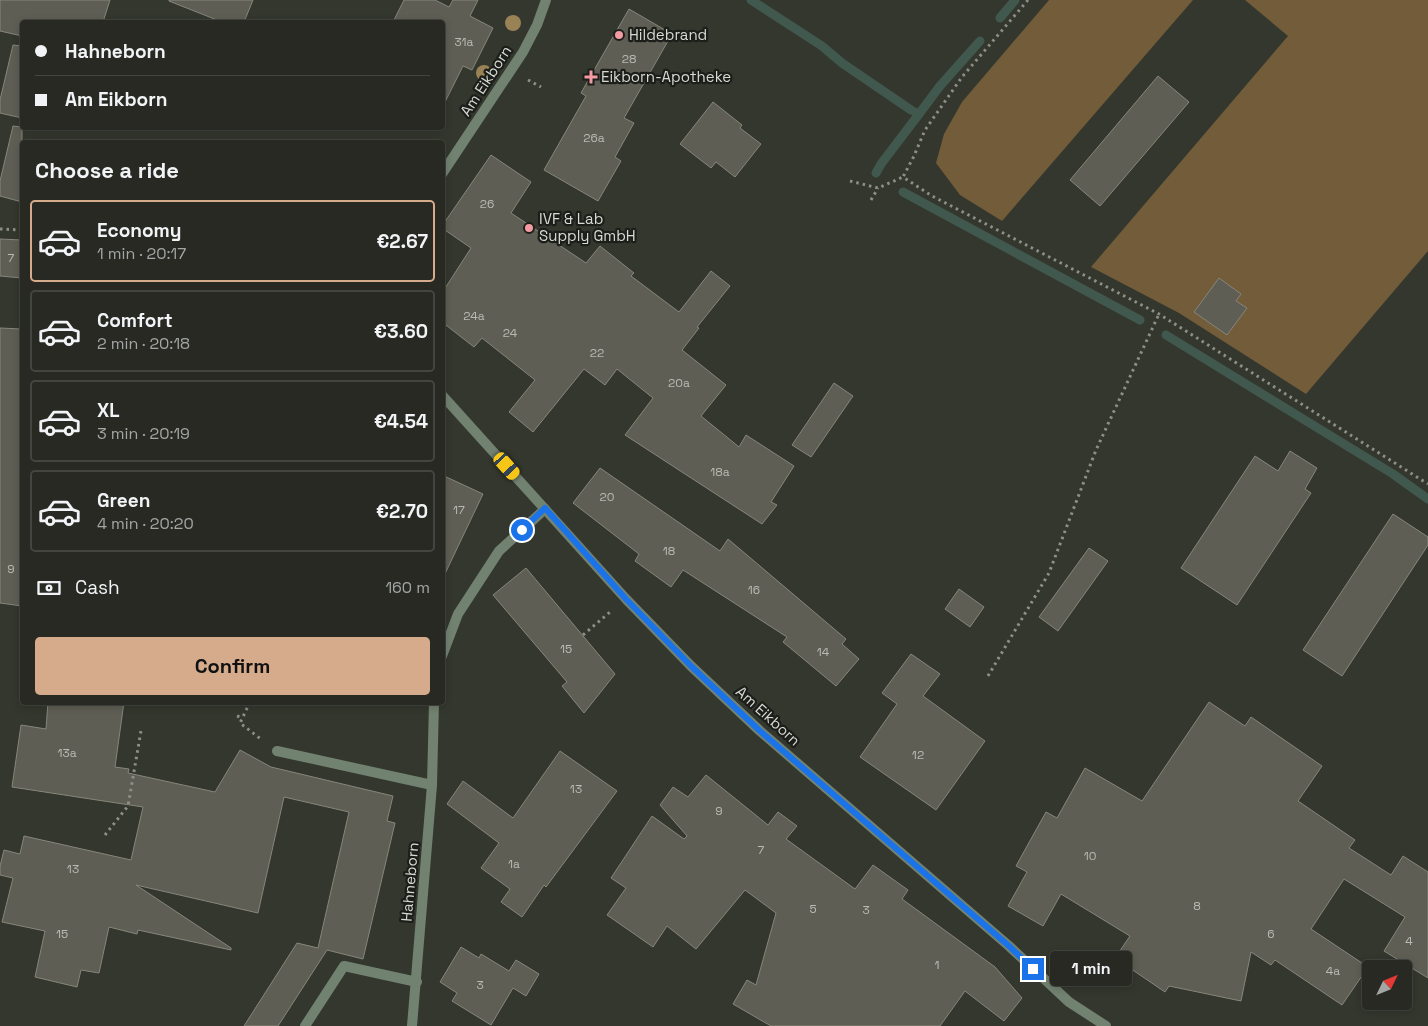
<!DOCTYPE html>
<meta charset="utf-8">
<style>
body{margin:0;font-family:"Space Grotesk",sans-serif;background:#33352f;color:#f1f3f6;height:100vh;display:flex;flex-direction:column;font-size:19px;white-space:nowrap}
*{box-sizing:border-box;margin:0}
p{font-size:16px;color:#a4a6a5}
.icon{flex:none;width:28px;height:28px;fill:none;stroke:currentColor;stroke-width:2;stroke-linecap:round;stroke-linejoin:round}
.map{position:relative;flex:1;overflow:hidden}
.drawer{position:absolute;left:20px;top:140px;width:425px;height:565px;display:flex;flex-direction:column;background:#272922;border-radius:5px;box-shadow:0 2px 8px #0003,0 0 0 1px #434540}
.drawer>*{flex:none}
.top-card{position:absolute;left:20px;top:20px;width:425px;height:110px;border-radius:5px;box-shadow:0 2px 8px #0003,0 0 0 1px #434540;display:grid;align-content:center;height:110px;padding:0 15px;background:#272922}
.needle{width:32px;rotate:47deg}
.fabs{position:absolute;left:1362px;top:960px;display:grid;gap:10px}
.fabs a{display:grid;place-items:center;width:50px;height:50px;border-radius:5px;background:#272922;box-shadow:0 2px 8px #0003,0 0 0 1px #434540;font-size:25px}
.end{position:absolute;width:22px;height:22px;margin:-11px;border:6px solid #1a73e8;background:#fff;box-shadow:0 0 0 2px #fff}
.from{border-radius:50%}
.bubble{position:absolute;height:35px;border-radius:5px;background:#272922;box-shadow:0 2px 8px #0003,0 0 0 1px #434540;font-size:16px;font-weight:800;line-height:35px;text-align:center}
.car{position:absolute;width:15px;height:30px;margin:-15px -8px;border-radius:6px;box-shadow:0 0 4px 1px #0007;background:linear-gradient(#f5c518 24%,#345 0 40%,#f5c518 0 76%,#345 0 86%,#f5c518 0)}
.top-card b{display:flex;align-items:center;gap:18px;height:48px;font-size:19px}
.top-card b+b{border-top:1px solid #434540}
.top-card i{width:12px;height:12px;background:#f1f3f6}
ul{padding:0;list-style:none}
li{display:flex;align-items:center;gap:15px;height:82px;margin:0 10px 8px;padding:0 5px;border:2px solid #434540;border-radius:5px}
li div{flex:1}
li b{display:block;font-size:19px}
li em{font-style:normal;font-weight:800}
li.current{border-color:#d6ab8b}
li>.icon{width:45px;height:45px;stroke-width:1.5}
h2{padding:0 15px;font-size:22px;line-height:60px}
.pay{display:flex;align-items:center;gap:12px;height:55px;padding:0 15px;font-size:19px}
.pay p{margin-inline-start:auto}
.cta{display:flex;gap:10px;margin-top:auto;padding:10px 15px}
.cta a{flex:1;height:58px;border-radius:5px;background:#d6ab8b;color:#111;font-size:20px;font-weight:800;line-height:58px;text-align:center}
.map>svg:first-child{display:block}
.green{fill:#725c39}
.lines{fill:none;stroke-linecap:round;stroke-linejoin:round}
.stream{stroke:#41584e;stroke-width:9}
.building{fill:#5f5e54;stroke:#87867b}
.path{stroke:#8d8f88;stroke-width:3;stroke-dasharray:2.5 4;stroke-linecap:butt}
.minor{stroke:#728270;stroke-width:10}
.tertiary{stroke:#728270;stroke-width:10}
.tree{fill:#998256}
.route{stroke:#1a73e8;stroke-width:6}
.poi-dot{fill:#f49aa2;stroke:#1c1e1a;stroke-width:2}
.labels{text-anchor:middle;stroke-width:4.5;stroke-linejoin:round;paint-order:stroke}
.number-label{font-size:12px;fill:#b9bab3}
.poi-label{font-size:15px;fill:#d7d9d3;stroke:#1c1e1a;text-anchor:start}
.street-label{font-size:15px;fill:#d7d9d3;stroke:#1c1e1a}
</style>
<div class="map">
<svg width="1428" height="1026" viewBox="0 0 1428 1026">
<rect width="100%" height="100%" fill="#34372e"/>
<g class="green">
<path d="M 1049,0 L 1193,0 L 1002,221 L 960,195 L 936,163 L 944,134 L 962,102 Z"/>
<path d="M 1245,0 L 1428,0 L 1428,251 L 1306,394 L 1179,313 L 1091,267 L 1288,36 Z"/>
</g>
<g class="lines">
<g class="stream">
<path d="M 751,0 L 822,46 L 842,63 L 911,110"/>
<path d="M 1000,18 L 1015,0"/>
<path d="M 919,114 L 940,86 L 980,41"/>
<path d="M 876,173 L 881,164 L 919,114 L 915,112"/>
<path d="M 903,192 L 1140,320"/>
<path d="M 1166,335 L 1393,474 L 1428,499"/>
</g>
</g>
<g class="building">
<path d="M 0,0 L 110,0 L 103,22 L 22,22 L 22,36 L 0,31 Z"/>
<path d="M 169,0 L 253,0 L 244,22 L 222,22 L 169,1 Z"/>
<path d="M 404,0 L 435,0 L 449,7 L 453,0 L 478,0 L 470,16 L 493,28 L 472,70 L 463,66 L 442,108 L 442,22 L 393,22 Z"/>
<path d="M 629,9 L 672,34 L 624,118 L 634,123 L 615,157 L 621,161 L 598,201 L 544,170 L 586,96 L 581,93 Z"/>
<path d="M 13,45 L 22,46 L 22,118 L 0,113 L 0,100 Z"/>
<path d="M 1158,76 L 1189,102 L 1100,206 L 1070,180 Z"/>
<path d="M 713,102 L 742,125 L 740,128 L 761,144 L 735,177 L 716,162 L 711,168 L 680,144 Z"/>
<path d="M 13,126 L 22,127 L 22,202 L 0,196 L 0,181 Z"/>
<path d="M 491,155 L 531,182 L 511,213 L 586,263 L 600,246 L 634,273 L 631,276 L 679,312 L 711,271 L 730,286 L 697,327 L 699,328 L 682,350 L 726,385 L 701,416 L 739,447 L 746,435 L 794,466 L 771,502 L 777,505 L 762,524 L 625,435 L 653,398 L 617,369 L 605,385 L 584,369 L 533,432 L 509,412 L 535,380 L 482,338 L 474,347 L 442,322 L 442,293 L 471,248 L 442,228 L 442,226 Z"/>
<path d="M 0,239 L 22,240 L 22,278 L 0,276 Z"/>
<path d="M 1219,278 L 1241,294 L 1236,301 L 1247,308 L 1227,335 L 1194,312 Z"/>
<path d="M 0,328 L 22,329 L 22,606 L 0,603 Z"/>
<path d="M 834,383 L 853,396 L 811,457 L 792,445 Z"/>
<path d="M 1290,451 L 1317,468 L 1305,489 L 1311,493 L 1237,605 L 1181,568 L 1255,456 L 1278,471 Z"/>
<path d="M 600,468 L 720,551 L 728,539 L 846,639 L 842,644 L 859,659 L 836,686 L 783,642 L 787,637 L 683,570 L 671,587 L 635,561 L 639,554 L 573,503 Z"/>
<path d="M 442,475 L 483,494 L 442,580 Z"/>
<path d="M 1393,514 L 1428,537 L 1428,545 L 1342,676 L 1303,650 Z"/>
<path d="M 1089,548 L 1108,561 L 1058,631 L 1039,617 Z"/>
<path d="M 526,568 L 615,674 L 584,713 L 562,686 L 567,682 L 493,595 Z"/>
<path d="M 959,589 L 984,607 L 970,627 L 945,609 Z"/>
<path d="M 911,654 L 940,674 L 923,696 L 985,741 L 936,810 L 860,757 L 897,704 L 882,693 Z"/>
<path d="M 48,702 L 124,702 L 115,767 L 129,769 L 128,773 L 215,792 L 240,750 L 271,767 L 393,796 L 387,821 L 395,823 L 363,959 L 327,950 L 278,1026 L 244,1026 L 297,943 L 318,948 L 349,812 L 284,797 L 258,913 L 136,885 L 231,948 L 231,950 L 138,930 L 137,934 L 109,927 L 99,973 L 81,970 L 77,987 L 35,977 L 45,931 L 2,922 L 13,878 L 0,875 L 0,866 L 4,850 L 20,854 L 24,836 L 131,860 L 143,807 L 12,787 L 21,725 L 46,729 Z"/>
<path d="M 1209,702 L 1245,726 L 1251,717 L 1322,766 L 1298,801 L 1355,840 L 1349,848 L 1391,875 L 1403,856 L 1428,872 L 1428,978 L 1384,951 L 1405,917 L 1344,879 L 1311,929 L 1368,967 L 1342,1005 L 1275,960 L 1271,965 L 1251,952 L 1241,1001 L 1169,986 L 1165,992 L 1115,958 L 1130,936 L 1061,894 L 1043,926 L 1008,906 L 1027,872 L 1016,866 L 1046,812 L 1057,818 L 1085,768 L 1142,801 Z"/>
<path d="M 560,751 L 617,791 L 546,887 L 544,885 L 522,917 L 501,902 L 510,889 L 481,868 L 499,843 L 447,804 L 463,781 L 513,818 Z"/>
<path d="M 706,775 L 768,825 L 778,812 L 797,826 L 786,839 L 855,889 L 873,865 L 908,890 L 902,899 L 995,967 L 1022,998 L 1004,1021 L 965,991 L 940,1026 L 771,1026 L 733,1004 L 747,980 L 756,985 L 776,913 L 745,890 L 696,949 L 667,926 L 653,947 L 607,915 L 626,888 L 611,878 L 652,816 L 684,839 L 687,836 L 660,805 L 673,787 L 688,797 Z"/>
<path d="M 461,947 L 479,958 L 481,954 L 509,971 L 516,960 L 539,974 L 526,996 L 513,988 L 491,1025 L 452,1001 L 457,993 L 440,982 Z"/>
</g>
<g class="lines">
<g class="path">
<path d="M 1028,0 L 962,77 L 925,130 L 914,156 L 903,177 L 932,196 L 1159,314 L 1428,484"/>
<path d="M 528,80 L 541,87"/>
<path d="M 850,181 L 878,188 L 903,177"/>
<path d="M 871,200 L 878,188"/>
<path d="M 0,229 L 22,230"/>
<path d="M 583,635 L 610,612"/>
<path d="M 988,676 L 1049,573 L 1096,450 L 1159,314"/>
<path d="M 250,702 L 240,723 L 262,740"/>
<path d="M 237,716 L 243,718"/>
<path d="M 105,835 L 128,806 L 141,731"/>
</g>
<g class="minor">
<path d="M 442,656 L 458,614 L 499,551 L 545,509"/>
<path d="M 277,751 L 432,785"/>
<path d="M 305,1026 L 344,966 L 417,982"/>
<path d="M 412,1026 L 432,785 L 434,702"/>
</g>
<g class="tertiary">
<path d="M 442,174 L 523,52 L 537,25 L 546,0"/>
<path d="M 442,395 L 626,599 L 691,666 L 760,731 L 1009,946 L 1069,1002 L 1106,1026"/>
</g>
</g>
<g class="tree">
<circle cx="513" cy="23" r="8"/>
<circle cx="484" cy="73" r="8"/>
</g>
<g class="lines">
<path class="route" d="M 522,530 L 545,508 L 626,599 L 691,666 L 760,731 L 1009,946 L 1033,969"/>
</g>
<g class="poi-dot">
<circle cx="619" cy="35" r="5"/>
<path d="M588.5 69.5h5v5h5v5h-5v5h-5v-5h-5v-5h5z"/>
<circle cx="529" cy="228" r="5"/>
</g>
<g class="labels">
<g class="number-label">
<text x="464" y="46">31a</text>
<text x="629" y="63">28</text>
<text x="594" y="142">26a</text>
<text x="487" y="208">26</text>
<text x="11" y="262">7</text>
<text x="474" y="320">24a</text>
<text x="510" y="337">24</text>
<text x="597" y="357">22</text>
<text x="679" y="387">20a</text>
<text x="720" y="476">18a</text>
<text x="607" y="501">20</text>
<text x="459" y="514">17</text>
<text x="669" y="555">18</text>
<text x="11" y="573">9</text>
<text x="754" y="594">16</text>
<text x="566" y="653">15</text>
<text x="823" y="656">14</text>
<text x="67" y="757">13a</text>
<text x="918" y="759">12</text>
<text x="576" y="793">13</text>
<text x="719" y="815">9</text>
<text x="761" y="854">7</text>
<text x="1090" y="860">10</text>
<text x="514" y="868">1a</text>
<text x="73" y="873">13</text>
<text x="1197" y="910">8</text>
<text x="813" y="913">5</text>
<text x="866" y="914">3</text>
<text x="62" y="938">15</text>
<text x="1271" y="938">6</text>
<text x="1409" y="945">4</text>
<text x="937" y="969">1</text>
<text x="1333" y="975">4a</text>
<text x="480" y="989">3</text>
</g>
<g class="poi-label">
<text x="629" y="40">Hildebrand</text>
<text x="601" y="82">Eikborn-Apotheke</text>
<text x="539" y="224">IVF &amp; Lab<tspan x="539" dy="17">Supply GmbH</tspan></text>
</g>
<g class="street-label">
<text transform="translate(486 81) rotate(-57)" y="5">Am Eikborn</text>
<text transform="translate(768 716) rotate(42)" y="5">Am Eikborn</text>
<text transform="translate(410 882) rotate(-85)" y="5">Hahneborn</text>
</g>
</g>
</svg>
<div class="fabs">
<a><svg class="needle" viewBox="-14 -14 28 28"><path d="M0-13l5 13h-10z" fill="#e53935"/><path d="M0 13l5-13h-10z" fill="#a4a6a5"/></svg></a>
</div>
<i class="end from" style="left:522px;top:530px"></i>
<i class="end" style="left:1033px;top:969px"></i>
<div class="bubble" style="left:1050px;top:951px;width:82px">1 min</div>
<i class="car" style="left:507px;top:466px;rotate:138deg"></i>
<div class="top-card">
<b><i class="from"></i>Hahneborn</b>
<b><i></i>Am Eikborn</b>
</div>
<section class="drawer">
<h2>Choose a ride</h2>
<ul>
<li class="current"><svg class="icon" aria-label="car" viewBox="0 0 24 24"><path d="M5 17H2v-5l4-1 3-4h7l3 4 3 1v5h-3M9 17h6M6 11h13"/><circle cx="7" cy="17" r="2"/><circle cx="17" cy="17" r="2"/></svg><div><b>Economy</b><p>1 min · 20:17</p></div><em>€2.67</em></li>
<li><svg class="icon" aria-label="car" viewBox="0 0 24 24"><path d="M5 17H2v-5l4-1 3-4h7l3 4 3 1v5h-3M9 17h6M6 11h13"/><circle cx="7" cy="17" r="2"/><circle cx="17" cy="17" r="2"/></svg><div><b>Comfort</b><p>2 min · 20:18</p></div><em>€3.60</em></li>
<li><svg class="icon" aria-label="car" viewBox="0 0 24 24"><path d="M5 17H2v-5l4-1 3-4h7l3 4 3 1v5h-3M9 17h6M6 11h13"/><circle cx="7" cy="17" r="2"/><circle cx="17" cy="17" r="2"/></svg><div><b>XL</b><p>3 min · 20:19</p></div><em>€4.54</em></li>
<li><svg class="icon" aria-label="car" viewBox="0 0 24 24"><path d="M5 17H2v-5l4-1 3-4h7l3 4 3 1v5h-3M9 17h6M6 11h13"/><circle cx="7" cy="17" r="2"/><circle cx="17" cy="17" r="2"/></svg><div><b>Green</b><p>4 min · 20:20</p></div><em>€2.70</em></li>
</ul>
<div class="pay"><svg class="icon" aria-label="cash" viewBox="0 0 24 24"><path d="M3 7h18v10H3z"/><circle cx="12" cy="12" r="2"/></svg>Cash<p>160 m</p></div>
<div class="cta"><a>Confirm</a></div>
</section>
</div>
